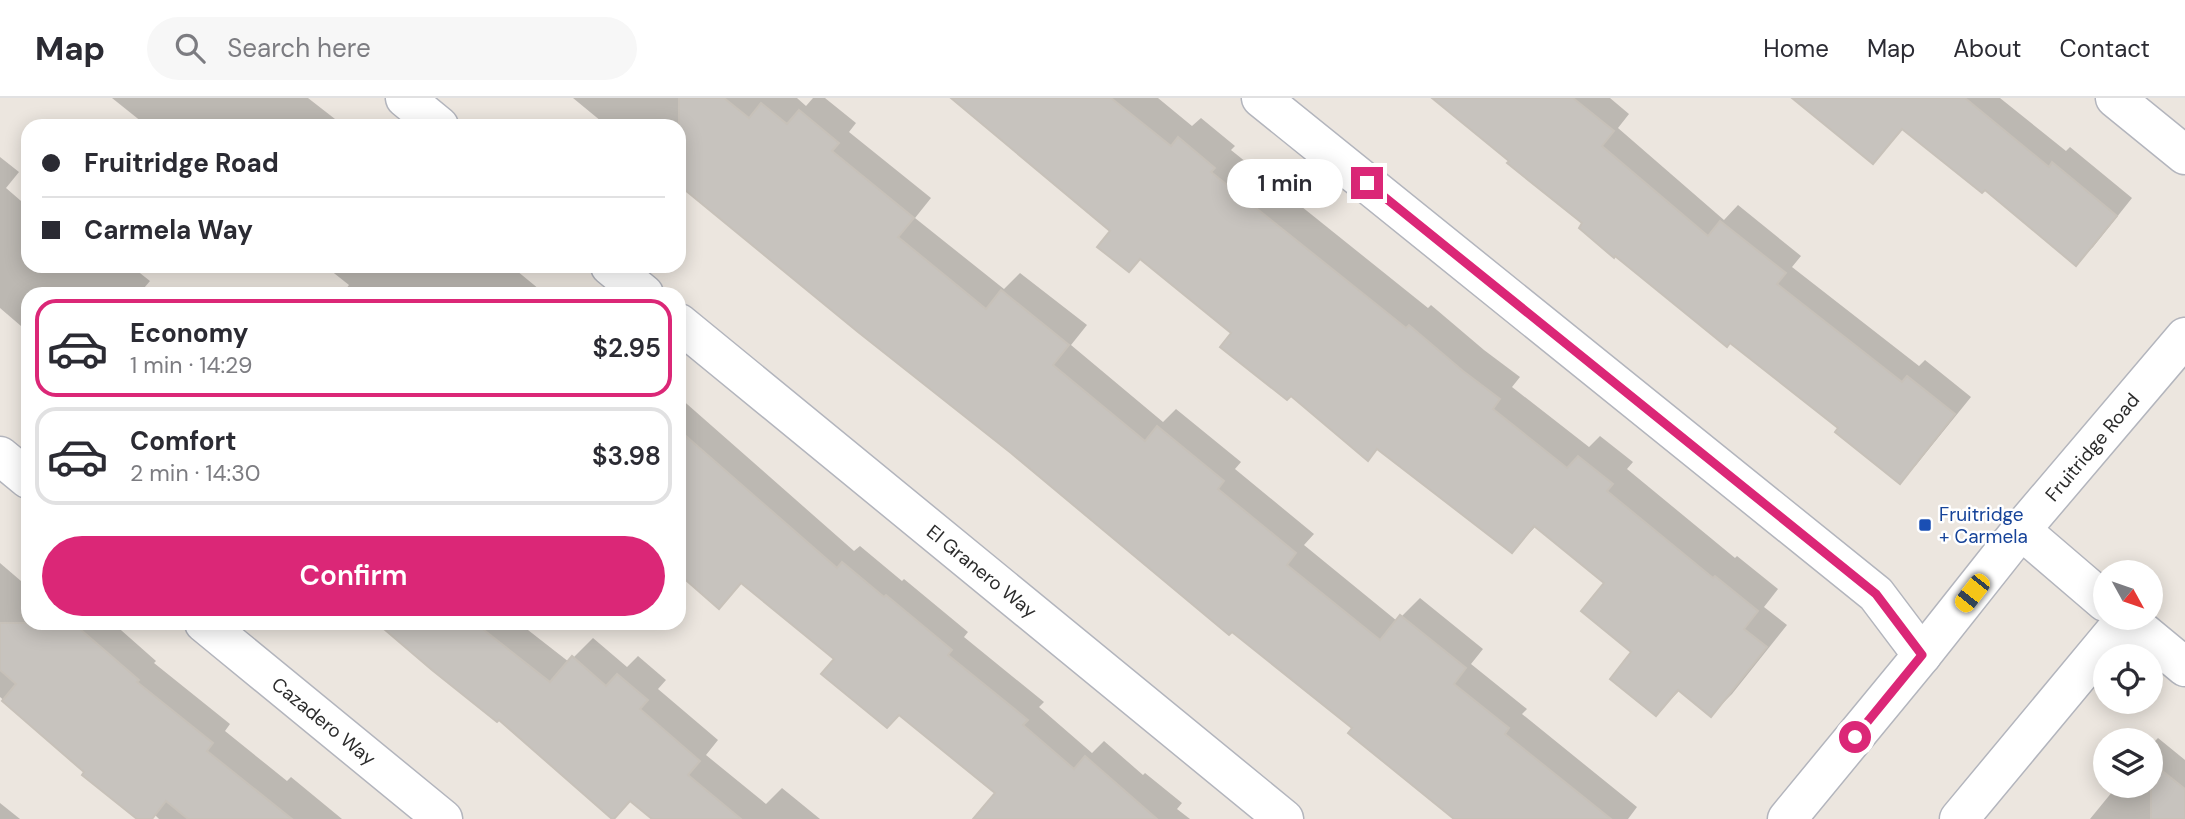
<!DOCTYPE html>
<meta charset="utf-8">
<style>
body{margin:0;font-family:"DM Sans",sans-serif;background:#f7f7f7;color:#2b2b33;height:100vh;display:flex;flex-direction:column;font-size:26px;white-space:nowrap}
*{box-sizing:border-box;margin:0}
p{font-size:23px;color:#7c7c81}
.icon{flex:none;width:38px;height:38px;fill:none;stroke:currentColor;stroke-width:2;stroke-linecap:round;stroke-linejoin:round}
.map{position:relative;flex:1;overflow:hidden}
.panel{position:absolute;left:21px;top:189px;width:665px;height:343px;display:flex;flex-direction:column;background:#fff;border-radius:21px;box-shadow:0 4px 18px #0003}
.panel>*{flex:none}
.hud{position:absolute;left:21px;top:21px;width:665px;height:154px;border-radius:21px;box-shadow:0 4px 18px #0003;display:grid;align-content:center;height:154px;padding:0 21px;background:#fff}
.needle{width:46px;rotate:130deg}
.tools{position:absolute;left:2093px;top:462px;display:grid;gap:14px}
.tools a{display:grid;place-items:center;width:70px;height:70px;border-radius:50%;background:#fff;box-shadow:0 4px 18px #0003;font-size:35px}
.end{position:absolute;width:32px;height:32px;margin:-16px;border:9px solid #db2777;background:#fff;box-shadow:0 0 0 4px #fff}
.from{border-radius:50%}
.bubble{position:absolute;height:49px;border-radius:24px;background:#fff;box-shadow:0 4px 18px #0003;font-size:23px;font-weight:600;line-height:49px;text-align:center}
.car{position:absolute;width:21px;height:42px;margin:-21px -10px;border-radius:9px;box-shadow:0 0 5px 2px #0007;background:linear-gradient(#f5c518 24%,#345 0 40%,#f5c518 0 76%,#345 0 86%,#f5c518 0)}
.hud b{display:flex;align-items:center;gap:24px;height:66px;font-size:26px}
.hud b+b{border-top:2px solid #e1e1e2}
.hud i{width:18px;height:18px;background:#2b2b33}
ul{padding:12px 0 0;list-style:none}
li{display:flex;align-items:center;gap:21px;height:98px;margin:0 14px 10px;padding:0 7px;border:4px solid #e1e1e2;border-radius:21px}
li div{flex:1}
li b{display:block;font-size:26px}
li em{font-style:normal;font-weight:600}
li.active{border-color:#db2777}
li>.icon{width:63px;height:63px;stroke-width:1.5}
.button{display:flex;gap:14px;margin-top:auto;padding:14px 21px}
.button a{flex:1;height:80px;border-radius:42px;background:#db2777;color:#fff;font-size:28px;font-weight:600;line-height:80px;text-align:center}
header{display:flex;align-items:center;gap:42px;box-sizing:border-box;height:98px;padding:0 35px;background:#fff;border-bottom:2px solid #e1e1e2}
header strong{font-size:33px}
nav{display:flex;gap:38px;margin-inline-start:auto;font-size:24px}
.search{width:490px;height:63px;background:#f7f7f7;display:flex;align-items:center;gap:18px;box-sizing:border-box;padding:0 24px;border-radius:38px;color:#7c7c81;font-size:26px}
.map>svg:first-child{display:block}
.shadow{fill:#0003}
.building{fill:#c7c3be;stroke:#c7c1b9;stroke-width:2}
.lines{fill:none;stroke-linecap:round;stroke-linejoin:round}
.minor-casing{stroke:#b3b5bd;stroke-width:41}
.secondary-casing{stroke:#b3b5bd;stroke-width:41}
.minor{stroke:#fff;stroke-width:38}
.secondary{stroke:#fff;stroke-width:38}
.route{stroke:#db2777;stroke-width:9}
.transit-dot{fill:#1a4fb4;stroke:#fff;stroke-width:2.5}
.labels{text-anchor:middle;stroke-width:5;stroke-linejoin:round;paint-order:stroke}
.street-label{font-size:19px;fill:#2b2b2b;stroke:#fff}
.transit-label{font-size:19px;fill:#164399;stroke:#fff;text-anchor:start}
</style>
<header>
<strong>Map</strong>
<div class="search"><svg class="icon" aria-label="search" viewBox="0 0 24 24"><circle cx="10" cy="10" r="6"/><path d="M15 15l6 6"/></svg>Search here</div>
<nav><a>Home</a><a>Map</a><a>About</a><a>Contact</a></nav>
</header>
<div class="map">
<svg width="2185" height="721" viewBox="0 0 2185 721">
<rect width="100%" height="100%" fill="#ece6df"/>
<g class="shadow">
<path d="M 112,0 L 308,0 L 344,28 L 147,28 Z"/>
<path d="M 573,0 L 797,0 L 806,8 L 813,0 L 825,0 L 856,25 L 849,34 L 931,100 L 915,120 L 1004,191 L 1020,175 L 1087,227 L 1071,247 L 1163,324 L 1176,311 L 1241,364 L 1235,371 L 1314,436 L 1304,447 L 1397,523 L 1420,500 L 1483,551 L 1471,566 L 1527,611 L 1522,616 L 1637,709 L 1628,721 L 1457,721 L 1354,630 L 679,85 L 679,28 L 607,28 Z"/>
<path d="M 953,0 L 1158,0 L 1192,28 L 1201,20 L 1235,48 L 1231,52 L 1428,210 L 1431,207 L 1484,252 L 1520,279 L 1512,289 L 1589,349 L 1600,338 L 1633,364 L 1627,371 L 1735,460 L 1737,458 L 1778,491 L 1764,509 L 1787,527 L 1732,596 L 1711,617 L 1680,592 L 1656,616 L 1606,485 L 1536,428 L 1512,453 L 1141,160 L 1129,172 L 1113,133 Z"/>
<path d="M 1434,0 L 1610,0 L 1629,16 L 1618,30 L 1724,122 L 1738,107 L 1801,158 L 1792,169 L 1919,268 L 1925,262 L 1971,299 L 1916,367 L 1900,384 L 1840,330 L 1585,125 Z"/>
<path d="M 1823,0 L 2000,0 L 2066,53 L 2070,49 L 2132,100 L 2093,149 L 2076,165 L 1985,90 L 1904,30 L 1873,64 Z"/>
<path d="M 0,59 L 19,74 L 6,90 L 28,109 L 28,168 L 96,168 L 99,170 L 102,168 L 131,168 L 150,183 L 139,196 L 28,196 L 28,234 L 0,210 Z"/>
<path d="M 325,168 L 511,168 L 545,196 L 342,196 L 349,187 Z"/>
<path d="M 679,299 L 854,453 L 860,448 L 902,483 L 904,481 L 968,534 L 964,539 L 1044,604 L 1039,609 L 1092,655 L 1104,643 L 1143,677 L 1145,675 L 1182,705 L 1177,711 L 1190,721 L 1002,721 L 998,695 L 743,484 L 719,508 L 679,473 Z"/>
<path d="M 0,465 L 28,489 L 28,525 L 113,525 L 156,563 L 154,565 L 230,626 L 225,633 L 287,683 L 291,679 L 342,721 L 159,721 L 155,717 L 151,721 L 140,721 L 0,599 Z"/>
<path d="M 380,525 L 519,525 L 569,564 L 593,540 L 627,569 L 638,558 L 666,582 L 658,591 L 718,642 L 706,657 L 766,706 L 782,690 L 820,721 L 655,721 L 632,701 L 499,620 Z"/>
<path d="M 2158,640 L 2185,662 L 2185,721 L 2090,721 L 2117,688 L 2151,688 L 2151,647 Z"/>
<path d="M 0,705 L 20,721 L 0,721 Z"/>
</g>
<g class="building">
<path d="M 679,0 L 724,0 L 749,20 L 761,5 L 787,26 L 799,12 L 839,45 L 832,53 L 914,120 L 898,139 L 986,211 L 1001,192 L 1069,247 L 1053,267 L 1145,343 L 1157,328 L 1224,383 L 1218,391 L 1296,455 L 1287,467 L 1380,542 L 1400,517 L 1466,570 L 1454,586 L 1509,630 L 1505,636 L 1611,721 L 1454,721 L 1348,635 L 1352,630 L 1232,534 L 1229,537 L 1011,355 L 858,234 L 679,87 Z"/>
<path d="M 951,0 L 1111,0 L 1171,48 L 1178,39 L 1215,70 L 1211,74 L 1406,230 L 1409,227 L 1463,273 L 1500,301 L 1493,311 L 1567,370 L 1578,358 L 1613,386 L 1607,393 L 1713,480 L 1715,478 L 1758,513 L 1744,531 L 1767,549 L 1711,619 L 1678,592 L 1656,618 L 1610,581 L 1631,554 L 1581,513 L 1604,485 L 1534,428 L 1512,455 L 1377,351 L 1368,363 L 1291,298 L 1287,302 L 1220,249 L 1231,235 L 1140,161 L 1129,174 L 1097,149 L 1110,133 Z"/>
<path d="M 1432,0 L 1573,0 L 1614,33 L 1602,48 L 1708,138 L 1720,123 L 1786,175 L 1777,186 L 1902,284 L 1907,278 L 1955,316 L 1900,386 L 1835,334 L 1838,330 L 1730,245 L 1727,249 L 1615,158 L 1614,160 L 1579,130 L 1582,125 L 1507,65 L 1509,63 Z"/>
<path d="M 1792,0 L 1965,0 L 2049,69 L 2052,64 L 2117,118 L 2076,168 L 1985,92 L 1982,95 L 1902,31 L 1873,66 Z"/>
<path d="M 679,332 L 837,470 L 842,464 L 884,499 L 886,497 L 952,552 L 948,557 L 1028,622 L 1023,627 L 1074,671 L 1085,658 L 1157,721 L 973,721 L 995,695 L 899,617 L 887,630 L 821,576 L 834,561 L 741,485 L 719,511 L 679,476 Z"/>
<path d="M 0,525 L 73,525 L 139,582 L 137,584 L 213,645 L 207,653 L 292,721 L 188,721 L 166,703 L 152,721 L 137,721 L 82,677 L 84,674 L 2,603 L 16,586 L 0,572 Z"/>
<path d="M 377,525 L 475,525 L 550,584 L 572,558 L 606,588 L 617,576 L 648,602 L 640,611 L 700,663 L 688,677 L 741,721 L 652,721 L 630,703 L 614,721 L 612,721 L 499,622 L 497,624 L 432,572 Z"/>
<path d="M 2151,664 L 2185,691 L 2185,721 L 2151,721 Z"/>
</g>
<g class="lines">
<g class="minor-casing">
<g id="minor">
<path d="M 405,0 L 439,28"/>
<path d="M 1261,0 L 1876,496 L 1922,557"/>
<path d="M 2115,0 L 2185,57"/>
<path d="M 610,168 L 644,196"/>
<path d="M 679,225 L 1284,721"/>
<path d="M 0,358 L 28,381"/>
<path d="M 2021,432 L 2105,504"/>
<path d="M 2126,520 L 2185,569"/>
<path d="M 204,525 L 443,721"/>
<path d="M 1959,721 L 2126,520"/>
</g>
</g>
<g class="secondary-casing">
<path id="secondary" d="M 1787,721 L 1922,557 L 2021,432 L 2185,239"/>
</g>
<use href="#minor" class="minor"/>
<use href="#secondary" class="secondary"/>
</g>
<g class="lines">
<path class="route" d="M 1367,85 L 1876,496 L 1922,557 L 1855,639"/>
</g>
<rect class="transit-dot" x="1918" y="420" width="14" height="14" rx="3.5"/>
<g class="labels">
<g class="street-label">
<text transform="translate(2092 349) rotate(-50)" y="7">Fruitridge Road</text>
<text transform="translate(982 473) rotate(39)" y="7">El Granero Way</text>
<text transform="translate(324 623) rotate(39)" y="7">Cazadero Way</text>
</g>
<g class="transit-label">
<text x="1939" y="423">Fruitridge<tspan x="1939" dy="22">+ Carmela</tspan></text>
</g>
</g>
</svg>
<div class="tools">
<a><svg class="needle" viewBox="-14 -14 28 28"><path d="M0-13l5 13h-10z" fill="#e53935"/><path d="M0 13l5-13h-10z" fill="#7c7c81"/></svg></a>
<a><svg class="icon" aria-label="locate" viewBox="0 0 24 24"><circle cx="12" cy="12" r="6"/><path d="M12 2v4M12 18v4M2 12h4M18 12h4"/></svg></a>
<a><svg class="icon" aria-label="layers" viewBox="0 0 24 24"><path d="M12 4l9 5-9 5-9-5zM3 14l9 5 9-5"/></svg></a>
</div>
<i class="end from" style="left:1855px;top:639px"></i>
<i class="end" style="left:1367px;top:85px"></i>
<div class="bubble" style="left:1227px;top:61px;width:116px">1 min</div>
<i class="car" style="left:1972px;top:495px;rotate:218deg"></i>
<div class="hud">
<b><i class="from"></i>Fruitridge Road</b>
<b><i></i>Carmela Way</b>
</div>
<section class="panel">
<ul>
<li class="active"><svg class="icon" aria-label="car" viewBox="0 0 24 24"><path d="M5 17H2v-5l4-1 3-4h7l3 4 3 1v5h-3M9 17h6M6 11h13"/><circle cx="7" cy="17" r="2"/><circle cx="17" cy="17" r="2"/></svg><div><b>Economy</b><p>1 min · 14:29</p></div><em>$2.95</em></li>
<li><svg class="icon" aria-label="car" viewBox="0 0 24 24"><path d="M5 17H2v-5l4-1 3-4h7l3 4 3 1v5h-3M9 17h6M6 11h13"/><circle cx="7" cy="17" r="2"/><circle cx="17" cy="17" r="2"/></svg><div><b>Comfort</b><p>2 min · 14:30</p></div><em>$3.98</em></li>
</ul>
<div class="button"><a>Confirm</a></div>
</section>
</div>
